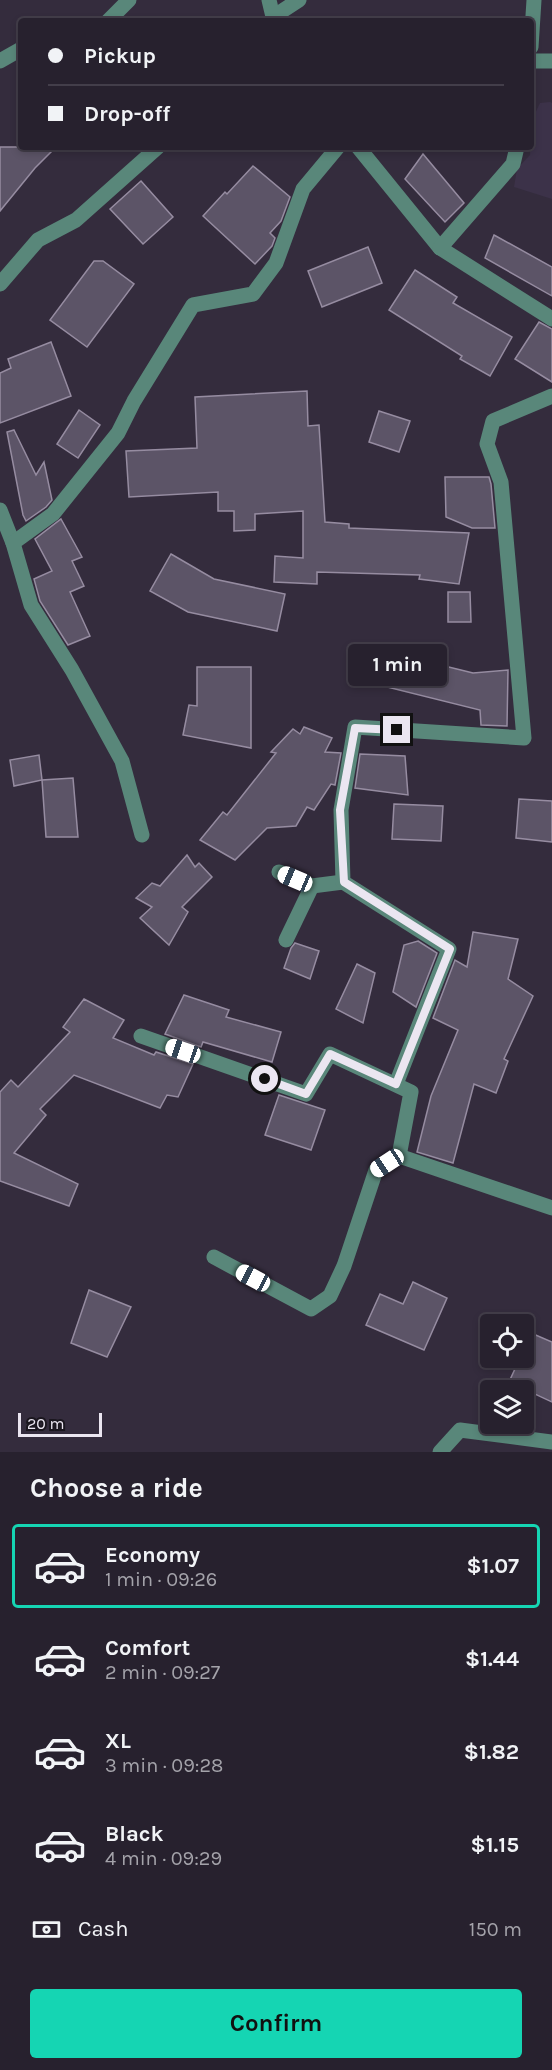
<!DOCTYPE html>
<meta charset="utf-8">
<style>
body{margin:0;font-family:Karla,sans-serif;background:#2f2936;color:#f1f3f6;height:100vh;display:flex;flex-direction:column;font-size:22px;white-space:nowrap}
*{box-sizing:border-box;margin:0}
p{font-size:20px;color:#a4a3aa}
.icon{flex:none;width:33px;height:33px;fill:none;stroke:currentColor;stroke-width:2;stroke-linecap:round;stroke-linejoin:round}
.map{position:relative;height:1452px;overflow:hidden}
.drawer{display:flex;flex-direction:column;background:#27212e;flex:1}
.drawer>*{flex:none}
.top-card{position:absolute;left:18px;top:18px;width:516px;height:132px;border-radius:6px;box-shadow:0 3px 9px #0003,0 0 0 2px #433e4a;display:grid;align-content:center;height:132px;padding:0 30px;background:#27212e}
.fabs{position:absolute;left:480px;top:1314px;display:grid;gap:12px}
.fabs a{display:grid;place-items:center;width:54px;height:54px;border-radius:6px;background:#27212e;box-shadow:0 3px 9px #0003,0 0 0 2px #433e4a;font-size:30px}
.scale{position:absolute;left:18px;bottom:15px;width:84px;box-sizing:border-box;padding-left:6px;border:3px solid #ebe6f1;border-top:0;font-size:16px;line-height:21px;white-space:nowrap;color:#ebe6f1;-webkit-text-stroke:4px #1a161e;paint-order:stroke}
.end{position:absolute;width:27px;height:27px;margin:-14px;border:8px solid #ebe6f1;background:#111;box-shadow:0 0 0 3px #111}
.from{border-radius:50%}
.bubble{position:absolute;height:42px;border-radius:6px;background:#27212e;box-shadow:0 3px 9px #0003,0 0 0 2px #433e4a;font-size:20px;font-weight:700;line-height:42px;text-align:center}
.car{position:absolute;width:18px;height:36px;margin:-18px -9px;border-radius:8px;box-shadow:0 0 4px 2px #0007;background:linear-gradient(#fff 24%,#345 0 40%,#fff 0 76%,#345 0 86%,#fff 0)}
.top-card b{display:flex;align-items:center;gap:21px;height:57px;font-size:22px}
.top-card b+b{border-top:2px solid #433e4a}
.top-card i{width:15px;height:15px;background:#f1f3f6}
ul{padding:0;list-style:none}
li{display:flex;align-items:center;gap:18px;height:84px;margin:0 12px 9px;padding:0 18px;border:3px solid transparent;border-radius:6px}
li div{flex:1}
li b{display:block;font-size:22px}
li em{font-style:normal;font-weight:700}
li.current{border-color:#15d5b3}
li>.icon{width:54px;height:54px;stroke-width:1.5}
h2{padding:0 30px;font-size:27px;line-height:72px}
.pay{display:flex;align-items:center;gap:15px;height:66px;padding:0 30px;font-size:22px}
.pay p{margin-inline-start:auto}
.primary-button{display:flex;gap:12px;margin-top:auto;padding:12px 30px}
.primary-button a{flex:1;height:69px;border-radius:6px;background:#15d5b3;color:#111;font-size:24px;font-weight:700;line-height:69px;text-align:center}
.map>svg:first-child{display:block}
.built{fill:#3c3249}
.building{fill:#5c5467;stroke:#968ca1;stroke-width:1.5}
.lines{fill:none;stroke-linecap:round;stroke-linejoin:round}
.minor{stroke:#59877a;stroke-width:15}
.route{stroke:#ebe6f1;stroke-width:8}
</style>
<div class="map">
<svg width="552" height="1452" viewBox="0 0 552 1452">
<rect width="100%" height="100%" fill="#342c3d"/>
<path class="built" d="M 550,102 L 552,103 L 552,199 L 514,187 L 517,169 L 530,155 L 531,122 L 540,103 Z"/>
<g class="building">
<path d="M 0,147 L 56,147 L 35,168 L 0,211 Z"/>
<path d="M 423,154 L 464,203 L 445,222 L 405,179 Z"/>
<path d="M 253,166 L 290,197 L 281,221 L 270,233 L 275,238 L 272,246 L 255,264 L 203,216 L 225,192 L 227,194 Z"/>
<path d="M 141,181 L 173,217 L 143,244 L 110,209 Z"/>
<path d="M 494,235 L 552,267 L 552,296 L 485,258 Z"/>
<path d="M 368,247 L 382,283 L 322,307 L 308,271 Z"/>
<path d="M 94,261 L 103,261 L 134,284 L 87,347 L 50,320 Z"/>
<path d="M 415,270 L 457,297 L 453,303 L 512,337 L 490,376 L 460,359 L 462,356 L 389,310 Z"/>
<path d="M 539,322 L 552,329 L 552,382 L 515,359 Z"/>
<path d="M 51,342 L 71,396 L 0,423 L 0,373 L 11,368 L 8,359 Z"/>
<path d="M 307,391 L 308,426 L 319,425 L 325,522 L 349,524 L 349,528 L 469,533 L 459,584 L 419,579 L 420,575 L 317,572 L 317,584 L 274,582 L 275,556 L 303,558 L 303,511 L 255,514 L 255,530 L 234,531 L 234,511 L 218,511 L 218,492 L 129,497 L 126,451 L 197,448 L 195,397 Z"/>
<path d="M 79,410 L 100,425 L 78,458 L 57,444 Z"/>
<path d="M 379,411 L 410,421 L 399,452 L 369,442 Z"/>
<path d="M 14,430 L 36,475 L 44,462 L 52,500 L 46,507 L 26,521 L 23,515 L 7,432 Z"/>
<path d="M 445,477 L 489,477 L 491,484 L 495,528 L 472,528 L 446,517 Z"/>
<path d="M 61,519 L 82,557 L 72,561 L 84,586 L 70,592 L 90,636 L 68,645 L 40,601 L 34,579 L 52,571 L 35,539 Z"/>
<path d="M 171,554 L 214,579 L 285,594 L 277,631 L 188,612 L 150,591 Z"/>
<path d="M 448,592 L 470,592 L 471,622 L 448,622 Z"/>
<path d="M 396,654 L 473,673 L 508,670 L 507,726 L 481,725 L 480,710 L 379,685 L 384,667 L 394,667 Z"/>
<path d="M 197,667 L 251,667 L 251,748 L 183,735 L 189,705 L 197,706 Z"/>
<path d="M 304,727 L 332,738 L 325,752 L 341,753 L 335,785 L 331,784 L 314,810 L 307,807 L 296,826 L 267,828 L 235,860 L 200,840 L 223,812 L 227,815 L 276,753 L 271,752 L 293,729 L 300,734 Z"/>
<path d="M 360,754 L 405,756 L 408,795 L 355,788 Z"/>
<path d="M 39,755 L 42,780 L 14,786 L 10,760 Z"/>
<path d="M 73,778 L 78,837 L 46,837 L 42,780 Z"/>
<path d="M 519,799 L 552,801 L 552,842 L 516,838 Z"/>
<path d="M 394,804 L 443,806 L 441,841 L 392,839 Z"/>
<path d="M 187,855 L 195,867 L 199,863 L 212,877 L 182,907 L 188,912 L 169,945 L 140,918 L 152,907 L 136,898 L 152,883 L 160,886 Z"/>
<path d="M 473,932 L 518,939 L 508,979 L 533,996 L 504,1059 L 508,1061 L 496,1093 L 474,1084 L 453,1163 L 417,1152 L 431,1096 L 458,1030 L 433,1018 L 455,960 L 467,967 Z"/>
<path d="M 418,941 L 437,953 L 416,1007 L 393,992 L 404,945 Z"/>
<path d="M 295,943 L 319,951 L 310,979 L 284,968 L 291,948 Z"/>
<path d="M 357,964 L 375,973 L 363,1023 L 336,1009 Z"/>
<path d="M 184,995 L 229,1010 L 226,1017 L 281,1032 L 272,1062 L 203,1042 L 201,1047 L 165,1034 Z"/>
<path d="M 84,999 L 124,1020 L 113,1038 L 154,1055 L 156,1052 L 193,1064 L 178,1097 L 167,1095 L 160,1108 L 74,1075 L 40,1109 L 46,1115 L 14,1153 L 78,1184 L 69,1206 L 0,1181 L 0,1092 L 11,1080 L 18,1087 L 70,1032 L 63,1027 Z"/>
<path d="M 279,1095 L 325,1110 L 311,1150 L 265,1135 Z"/>
<path d="M 413,1282 L 447,1298 L 424,1350 L 366,1325 L 380,1294 L 403,1304 Z"/>
<path d="M 89,1290 L 131,1307 L 107,1357 L 71,1343 Z"/>
<path d="M 531,1333 L 552,1342 L 552,1402 L 509,1382 L 520,1358 L 524,1358 L 524,1350 Z"/>
</g>
<g class="lines">
<g class="minor">
<path d="M 269,0 L 274,21"/>
<path d="M 273,17 L 299,0"/>
<path d="M 108,21 L 129,0"/>
<path d="M 531,47 L 534,0"/>
<path d="M 0,61 L 21,49"/>
<path d="M 531,61 L 552,61"/>
<path d="M 358,147 L 440,248"/>
<path d="M 517,147 L 513,164 L 440,248 L 552,319"/>
<path d="M 0,284 L 38,240 L 76,220 L 158,147"/>
<path d="M 0,510 L 13,543"/>
<path d="M 142,835 L 122,761 L 72,670 L 31,605 L 13,543 L 53,514 L 118,433 L 134,401 L 193,305 L 253,294 L 276,263 L 303,189 L 338,147"/>
<path d="M 279,872 L 312,886"/>
<path d="M 286,940 L 312,886 L 343,882"/>
<path d="M 141,1036 L 306,1094 L 330,1054 L 411,1092 L 399,1156"/>
<path d="M 396,1084 L 449,949 L 343,882 L 341,810 L 355,727 L 524,738 L 501,482 L 487,444 L 493,421 L 552,396"/>
<path d="M 214,1257 L 311,1309 L 330,1296 L 344,1266 L 376,1170 L 399,1156 L 552,1208"/>
<path d="M 440,1452 L 460,1430 L 552,1442"/>
</g>
</g>
<g class="lines">
<path class="route" d="M 265,1079 L 306,1094 L 330,1054 L 396,1084 L 450,949 L 344,882 L 340,810 L 355,728 L 397,730"/>
</g>
</svg>
<div class="fabs">
<a><svg class="icon" aria-label="locate" viewBox="0 0 24 24"><circle cx="12" cy="12" r="6"/><path d="M12 2v4M12 18v4M2 12h4M18 12h4"/></svg></a>
<a><svg class="icon" aria-label="layers" viewBox="0 0 24 24"><path d="M12 4l9 5-9 5-9-5zM3 14l9 5 9-5"/></svg></a>
</div>
<div class="scale">20 m</div>
<i class="end from" style="left:265px;top:1079px"></i>
<i class="end" style="left:397px;top:730px"></i>
<div class="bubble" style="left:348px;top:644px;width:99px">1 min</div>
<i class="car" style="left:295px;top:879px;rotate:293deg"></i>
<i class="car" style="left:183px;top:1051px;rotate:289deg"></i>
<i class="car" style="left:387px;top:1163px;rotate:237deg"></i>
<i class="car" style="left:253px;top:1278px;rotate:298deg"></i>
<div class="top-card">
<b><i class="from"></i>Pickup</b>
<b><i></i>Drop-off</b>
</div>
</div>
<section class="drawer">
<h2>Choose a ride</h2>
<ul>
<li class="current"><svg class="icon" aria-label="car" viewBox="0 0 24 24"><path d="M5 17H2v-5l4-1 3-4h7l3 4 3 1v5h-3M9 17h6M6 11h13"/><circle cx="7" cy="17" r="2"/><circle cx="17" cy="17" r="2"/></svg><div><b>Economy</b><p>1 min · 09:26</p></div><em>$1.07</em></li>
<li><svg class="icon" aria-label="car" viewBox="0 0 24 24"><path d="M5 17H2v-5l4-1 3-4h7l3 4 3 1v5h-3M9 17h6M6 11h13"/><circle cx="7" cy="17" r="2"/><circle cx="17" cy="17" r="2"/></svg><div><b>Comfort</b><p>2 min · 09:27</p></div><em>$1.44</em></li>
<li><svg class="icon" aria-label="car" viewBox="0 0 24 24"><path d="M5 17H2v-5l4-1 3-4h7l3 4 3 1v5h-3M9 17h6M6 11h13"/><circle cx="7" cy="17" r="2"/><circle cx="17" cy="17" r="2"/></svg><div><b>XL</b><p>3 min · 09:28</p></div><em>$1.82</em></li>
<li><svg class="icon" aria-label="car" viewBox="0 0 24 24"><path d="M5 17H2v-5l4-1 3-4h7l3 4 3 1v5h-3M9 17h6M6 11h13"/><circle cx="7" cy="17" r="2"/><circle cx="17" cy="17" r="2"/></svg><div><b>Black</b><p>4 min · 09:29</p></div><em>$1.15</em></li>
</ul>
<div class="pay"><svg class="icon" aria-label="cash" viewBox="0 0 24 24"><path d="M3 7h18v10H3z"/><circle cx="12" cy="12" r="2"/></svg>Cash<p>150 m</p></div>
<div class="primary-button"><a>Confirm</a></div>
</section>
